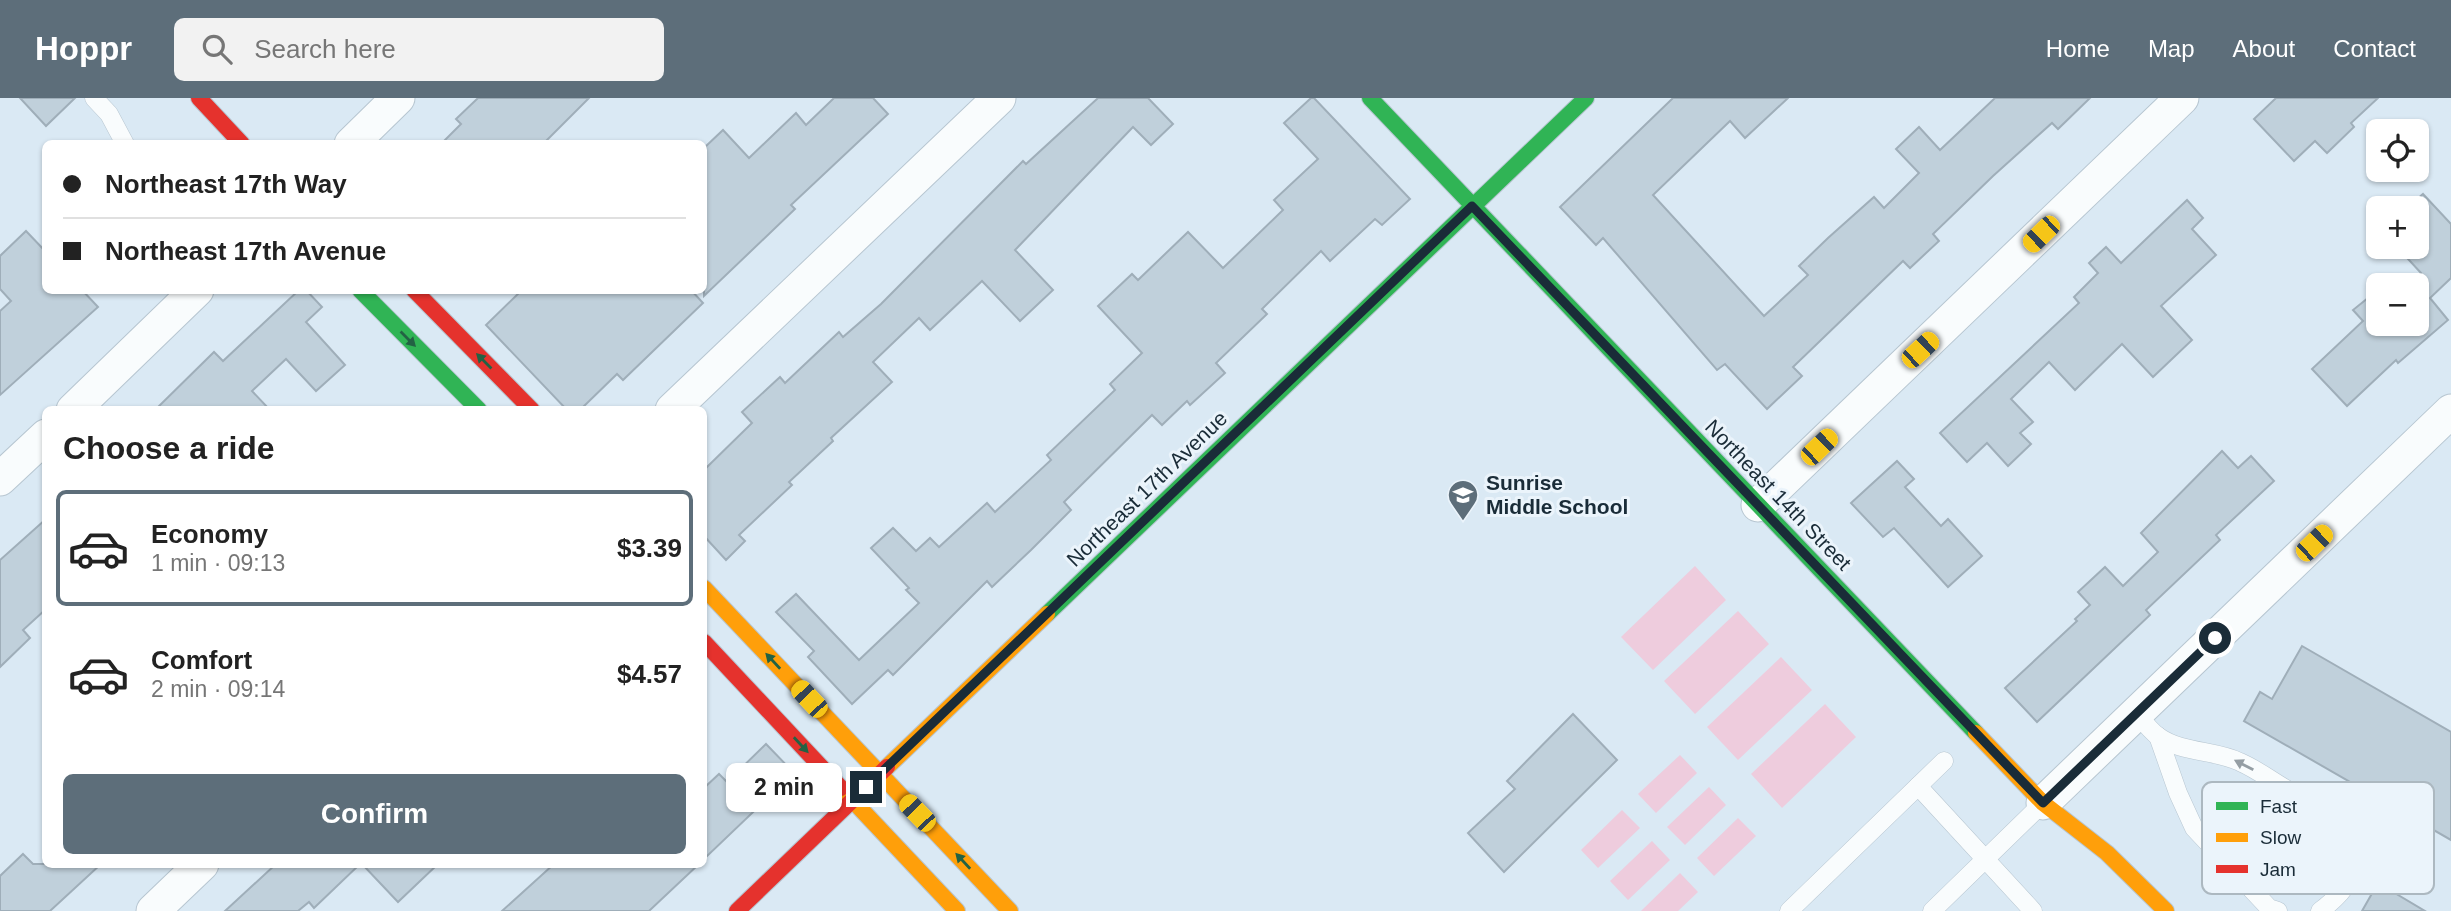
<!DOCTYPE html>
<meta charset="utf-8">
<style>
body{margin:0;font-family:Helvetica,sans-serif;background:#f2f2f2;color:#222;height:100vh;display:flex;flex-direction:column;font-size:26px;white-space:nowrap}
*{box-sizing:border-box;margin:0}
p{font-size:23px;color:#767676}
.icon{flex:none;width:38px;height:38px;fill:none;stroke:currentColor;stroke-width:2;stroke-linecap:round;stroke-linejoin:round}
.map{position:relative;flex:1;overflow:hidden}
.details{position:absolute;left:42px;top:308px;width:665px;height:462px;display:flex;flex-direction:column;background:#fff;border-radius:10px;box-shadow:0 2px 5px #0004}
.details>*{flex:none}
.guide{position:absolute;left:42px;top:42px;width:665px;height:154px;border-radius:10px;box-shadow:0 2px 5px #0004;display:grid;align-content:center;height:154px;padding:0 21px;background:#fff}
.fabs{position:absolute;left:2366px;top:21px;display:grid;gap:14px}
.fabs a{display:grid;place-items:center;width:63px;height:63px;border-radius:10px;background:#fff;box-shadow:0 2px 5px #0004;font-size:35px}
.end{position:absolute;width:32px;height:32px;margin:-16px;border:9px solid #1a2c38;background:#fff;box-shadow:0 0 0 4px #fff}
.from{border-radius:50%}
.bubble{position:absolute;height:49px;border-radius:10px;background:#fff;box-shadow:0 2px 5px #0004;font-size:23px;font-weight:600;line-height:49px;text-align:center}
.car{position:absolute;width:21px;height:42px;margin:-21px -10px;border-radius:9px;box-shadow:0 0 5px 2px #0007;background:linear-gradient(#f5c518 24%,#345 0 40%,#f5c518 0 76%,#345 0 86%,#f5c518 0)}
.guide b{display:flex;align-items:center;gap:24px;height:66px;font-size:26px}
.guide b+b{border-top:2px solid #e0e0e0}
.guide i{width:18px;height:18px;background:#222}
ul{padding:0;list-style:none}
li{display:flex;align-items:center;gap:21px;height:116px;margin:0 14px 10px;padding:0 7px;border:4px solid transparent;border-radius:10px}
li div{flex:1}
li b{display:block;font-size:26px}
li em{font-style:normal;font-weight:600}
li.selected{border-color:#5d6e7a}
li>.icon{width:63px;height:63px;stroke-width:1.5}
h2{padding:0 21px;font-size:32px;line-height:84px}
.primary-button{display:flex;gap:14px;margin-top:auto;padding:14px 21px}
.primary-button a{flex:1;height:80px;border-radius:10px;background:#5d6e7a;color:#fff;font-size:28px;font-weight:600;line-height:80px;text-align:center}
header{display:flex;align-items:center;gap:42px;box-sizing:border-box;height:98px;padding:0 35px;background:#5d6e7a;color:#fff}
header strong{font-size:33px}
nav{display:flex;gap:38px;margin-inline-start:auto;font-size:24px}
.search{width:490px;height:63px;background:#f2f2f2;display:flex;align-items:center;gap:18px;box-sizing:border-box;padding:0 24px;border-radius:10px;color:#767676;font-size:26px}
.map>svg:first-child{display:block}
.green{fill:#ecd}
.building{fill:#c0d0db;stroke:#9faeb9;stroke-width:2}
.lines{fill:none;stroke-linecap:round;stroke-linejoin:round}
.lane-casing{stroke:#b7c6d1;stroke-width:19}
.street-casing{stroke:#b7c6d1;stroke-width:35}
.fast-casing{stroke:#b7c6d1;stroke-width:18}
.slow-casing{stroke:#b7c6d1;stroke-width:18}
.jam-casing{stroke:#b7c6d1;stroke-width:18}
.lane{stroke:#f9fcfd;stroke-width:18}
.street{stroke:#f9fcfd;stroke-width:33}
.fast{stroke:#30b455;stroke-width:16}
.slow{stroke:#ff9f0a;stroke-width:16}
.jam{stroke:#e5322d;stroke-width:16}
.oneway{fill:#236244}
.oneway2{fill:#959ea4}
.route{stroke:#1a2c38;stroke-width:9}
.labels{text-anchor:middle;stroke-width:6;stroke-linejoin:round;paint-order:stroke}
.poi-label{font-size:21px;font-weight:bold;fill:#1a2c38;stroke:#ebf4fb;text-anchor:start}
.street-label{font-size:21px;fill:#1a2c38;stroke:#ebf4fb}
.key{fill:#ebf4fb;stroke:#acb8c0;stroke-width:2}
.key-label{font-size:19px;fill:#1a2c38}
</style>
<header>
<strong>Hoppr</strong>
<div class="search"><svg class="icon" aria-label="search" viewBox="0 0 24 24"><circle cx="10" cy="10" r="6"/><path d="M15 15l6 6"/></svg>Search here</div>
<nav><a>Home</a><a>Map</a><a>About</a><a>Contact</a></nav>
</header>
<div class="map">
<svg width="2451" height="813" viewBox="0 0 2451 813">
<rect width="100%" height="100%" fill="#dae9f4"/>
<g class="green">
<path d="M 1695,468 L 1726,502 L 1653,572 L 1621,539 Z"/>
<path d="M 1738,513 L 1769,546 L 1695,616 L 1664,583 Z"/>
<path d="M 1781,559 L 1812,592 L 1738,662 L 1707,629 Z"/>
<path d="M 1825,606 L 1856,639 L 1782,710 L 1751,676 Z"/>
<path d="M 1680,657 L 1697,675 L 1656,715 L 1638,696 Z"/>
<path d="M 1709,689 L 1726,707 L 1685,747 L 1667,729 Z"/>
<path d="M 1622,712 L 1640,730 L 1598,770 L 1581,752 Z"/>
<path d="M 1738,720 L 1756,738 L 1714,778 L 1697,760 Z"/>
<path d="M 1652,743 L 1670,762 L 1628,802 L 1610,783 Z"/>
<path d="M 1680,775 L 1698,794 L 1678,813 L 1641,813 Z"/>
</g>
<g class="building">
<path d="M 20,0 L 75,0 L 46,28 Z"/>
<path d="M 478,0 L 589,0 L 543,46 L 441,46 L 461,26 L 456,21 Z"/>
<path d="M 834,0 L 873,0 L 888,16 L 791,107 L 795,111 L 704,198 L 704,50 L 723,32 L 749,60 L 796,15 L 806,27 Z"/>
<path d="M 1098,0 L 1148,0 L 1173,26 L 1151,47 L 1133,29 L 1015,152 L 1053,192 L 1020,223 L 982,183 L 930,232 L 919,220 L 873,264 L 892,284 L 831,340 L 833,343 L 789,384 L 792,387 L 739,437 L 745,443 L 726,462 L 704,438 L 704,372 L 752,325 L 742,314 L 780,279 L 785,285 L 839,234 L 843,239 L 881,206 L 1023,63 L 1026,66 Z"/>
<path d="M 1311,0 L 1314,0 L 1410,101 L 1382,127 L 1375,121 L 1330,163 L 1321,153 L 1262,211 L 1267,216 L 1216,265 L 1225,275 L 1190,307 L 1187,303 L 1162,327 L 1152,317 L 1064,404 L 1071,412 L 1031,452 L 992,489 L 987,483 L 893,577 L 888,572 L 852,606 L 808,559 L 814,553 L 776,514 L 796,496 L 859,562 L 919,505 L 906,492 L 909,490 L 871,450 L 893,430 L 916,453 L 930,440 L 939,449 L 987,405 L 995,414 L 1051,362 L 1047,357 L 1115,292 L 1110,286 L 1142,255 L 1098,208 L 1132,176 L 1138,182 L 1188,134 L 1223,170 L 1283,112 L 1274,102 L 1318,61 L 1284,25 Z"/>
<path d="M 1673,0 L 1788,0 L 1745,40 L 1730,23 L 1653,97 L 1764,218 L 1808,177 L 1799,168 L 1828,140 L 1874,99 L 1884,110 L 1919,75 L 1896,51 L 1919,29 L 1940,52 L 1995,0 L 2090,0 L 2058,31 L 2052,25 L 1993,78 L 1933,136 L 1939,143 L 1910,170 L 1903,163 L 1793,269 L 1802,278 L 1767,311 L 1725,266 L 1717,272 L 1603,140 L 1596,147 L 1560,109 Z"/>
<path d="M 2276,0 L 2378,0 L 2351,25 L 2354,29 L 2327,55 L 2315,43 L 2294,63 L 2254,21 Z"/>
<path d="M 2423,96 L 2451,126 L 2451,180 L 2430,200 L 2448,222 L 2398,265 L 2396,262 L 2347,308 L 2312,271 L 2363,223 L 2353,212 L 2373,196 L 2378,202 L 2378,226 L 2417,226 L 2417,187 L 2406,187 L 2421,175 L 2397,149 L 2417,149 L 2417,110 L 2407,110 Z"/>
<path d="M 2187,102 L 2203,120 L 2192,131 L 2216,157 L 2161,208 L 2192,242 L 2153,279 L 2122,246 L 2075,292 L 2049,264 L 2011,301 L 2033,324 L 2020,335 L 2031,346 L 2008,368 L 1987,345 L 1967,364 L 1940,335 L 2079,205 L 2074,199 L 2098,175 L 2089,165 L 2106,149 L 2121,165 Z"/>
<path d="M 26,133 L 46,154 L 46,192 L 82,192 L 98,209 L 0,297 L 0,213 L 11,203 L 0,191 L 0,158 Z"/>
<path d="M 299,192 L 306,192 L 322,209 L 306,224 L 345,267 L 316,293 L 286,261 L 252,293 L 270,312 L 155,312 L 214,254 L 223,263 Z"/>
<path d="M 522,192 L 691,192 L 703,205 L 623,282 L 617,276 L 580,312 L 567,312 L 486,227 Z"/>
<path d="M 2222,353 L 2238,370 L 2251,358 L 2274,383 L 2216,437 L 2220,442 L 2146,512 L 2150,517 L 2037,624 L 2005,590 L 2077,523 L 2075,521 L 2090,507 L 2078,494 L 2105,469 L 2123,488 L 2158,454 L 2141,435 Z"/>
<path d="M 1897,363 L 1914,381 L 1905,389 L 1941,428 L 1948,421 L 1982,458 L 1948,489 L 1894,430 L 1883,439 L 1851,405 Z"/>
<path d="M 46,421 L 46,511 L 23,532 L 30,540 L 0,569 L 0,462 Z"/>
<path d="M 2302,548 L 2451,634 L 2451,742 L 2244,623 L 2260,594 L 2272,601 Z"/>
<path d="M 1573,616 L 1617,662 L 1504,774 L 1468,735 L 1515,691 L 1507,683 Z"/>
<path d="M 766,646 L 794,675 L 704,761 L 704,690 L 719,676 L 727,684 Z"/>
<path d="M 23,756 L 33,766 L 101,766 L 50,813 L 0,813 L 0,778 Z"/>
<path d="M 276,766 L 360,766 L 314,810 L 309,804 L 298,813 L 225,813 Z"/>
<path d="M 362,766 L 438,766 L 398,804 Z"/>
<path d="M 554,766 L 699,766 L 649,813 L 502,813 Z"/>
<path d="M 2378,785 L 2425,813 L 2362,813 Z"/>
</g>
<g class="lines">
<g class="lane-casing">
<g id="lane">
<path d="M 94,0 L 109,16 L 125,46"/>
<path d="M 2137,615 C 2143,623 2150,633 2159,639 C 2182,655 2215,652 2240,664 C 2256,671 2271,682 2286,691 C 2338,723 2391,760 2320,813"/>
<path d="M 2158,638 L 2178,695 L 2194,730 L 2269,810 L 2278,813"/>
<path d="M 1918,688 L 2033,813"/>
<path d="M 1789,813 L 1944,663"/>
<path d="M 1932,813 L 2043,705"/>
</g>
</g>
<g class="street-casing">
<g id="street">
<path d="M 351,46 L 398,0"/>
<path d="M 73,312 L 197,192"/>
<path d="M 672,312 L 999,0"/>
<path d="M 0,381 L 46,338"/>
<path d="M 1758,407 L 2182,0"/>
<path d="M 2043,705 L 2451,313"/>
<path d="M 153,813 L 202,766"/>
</g>
</g>
<g class="fast-casing">
<g id="fast">
<path d="M 1370,0 L 1976,635"/>
<path d="M 360,192 L 479,312"/>
<path d="M 1047,516 L 1586,0"/>
</g>
</g>
<g class="slow-casing">
<g id="slow">
<path d="M 704,490 L 1010,813"/>
<path d="M 1976,635 L 2043,705 L 2107,755 L 2166,813"/>
<path d="M 887,669 L 1047,516"/>
<path d="M 841,690 L 957,813"/>
</g>
</g>
<g class="jam-casing">
<g id="jam">
<path d="M 199,0 L 242,46"/>
<path d="M 414,192 L 532,312"/>
<path d="M 704,544 L 841,690"/>
<path d="M 737,813 L 887,669"/>
</g>
</g>
<use href="#lane" class="lane"/>
<use href="#street" class="street"/>
<use href="#fast" class="fast"/>
<use href="#slow" class="slow"/>
<use href="#jam" class="jam"/>
</g>
<defs><path id="oneway-solid" d="M-6-.8H1V-3.2L6.5 0L1 3.2V.8H-6Z" transform="scale(1.75)"/></defs>
<g class="oneway">
<use href="#oneway-solid" transform="translate(408 241) rotate(45)"/>
<use href="#oneway-solid" transform="translate(484 263) rotate(-135)"/>
<use href="#oneway-solid" transform="translate(773 563) rotate(-133)"/>
<use href="#oneway-solid" transform="translate(801 647) rotate(47)"/>
<use href="#oneway-solid" transform="translate(963 763) rotate(-133)"/>
</g>
<use class="oneway2" href="#oneway-solid" transform="translate(2244 667) rotate(-153)"/>
<g class="lines">
<path class="route" d="M 866,689 L 1472,108 L 2043,705 L 2215,540"/>
</g>
<defs>
<g id="school-pin" transform="scale(1.575)"><path d="M0 17L-7.5 6A9.5 9.5 0 1 1 7.5 6Z" fill="#5d6e7a" stroke="#ebf4fb"/><path d="M0-5L7-2L0 1L-7-2ZM-4 1L0 2.5L4 1V4Q0 6-4 4Z" fill="#fff"/></g>
</defs>
<g fill-rule="evenodd">
<use href="#school-pin" x="1463" y="397"/>
</g>
<g class="labels">
<g class="poi-label">
<text x="1486" y="392">Sunrise<tspan x="1486" dy="24">Middle School</tspan></text>
</g>
<g class="street-label">
<text transform="translate(1147 391) rotate(-44)" y="7">Northeast 17th Avenue</text>
<text transform="translate(1778 397) rotate(46)" y="7">Northeast 14th Street</text>
</g>
</g>
<rect x="2202" y="684" width="232" height="112" rx="10" class="key"/>
<rect x="2216" y="704" width="32" height="8" fill="#30b455"/>
<rect x="2216" y="735" width="32" height="9" fill="#ff9f0a"/>
<rect x="2216" y="767" width="32" height="8" fill="#e5322d"/>
<g class="key-label">
<text x="2260" y="715">Fast</text>
<text x="2260" y="746">Slow</text>
<text x="2260" y="778">Jam</text>
</g>
</svg>
<div class="fabs">
<a><svg class="icon" aria-label="locate" viewBox="0 0 24 24"><circle cx="12" cy="12" r="6"/><path d="M12 2v4M12 18v4M2 12h4M18 12h4"/></svg></a>
<a>+</a>
<a>−</a>
</div>
<i class="end from" style="left:2215px;top:540px"></i>
<i class="end" style="left:866px;top:689px"></i>
<div class="bubble" style="left:726px;top:665px;width:116px">2 min</div>
<i class="car" style="left:2041px;top:136px;rotate:226deg"></i>
<i class="car" style="left:1920px;top:252px;rotate:47deg"></i>
<i class="car" style="left:1819px;top:349px;rotate:46deg"></i>
<i class="car" style="left:2314px;top:445px;rotate:46deg"></i>
<i class="car" style="left:809px;top:601px;rotate:317deg"></i>
<i class="car" style="left:917px;top:715px;rotate:316deg"></i>
<div class="guide">
<b><i class="from"></i>Northeast 17th Way</b>
<b><i></i>Northeast 17th Avenue</b>
</div>
<section class="details">
<h2>Choose a ride</h2>
<ul>
<li class="selected"><svg class="icon" aria-label="car" viewBox="0 0 24 24"><path d="M5 17H2v-5l4-1 3-4h7l3 4 3 1v5h-3M9 17h6M6 11h13"/><circle cx="7" cy="17" r="2"/><circle cx="17" cy="17" r="2"/></svg><div><b>Economy</b><p>1 min · 09:13</p></div><em>$3.39</em></li>
<li><svg class="icon" aria-label="car" viewBox="0 0 24 24"><path d="M5 17H2v-5l4-1 3-4h7l3 4 3 1v5h-3M9 17h6M6 11h13"/><circle cx="7" cy="17" r="2"/><circle cx="17" cy="17" r="2"/></svg><div><b>Comfort</b><p>2 min · 09:14</p></div><em>$4.57</em></li>
</ul>
<div class="primary-button"><a>Confirm</a></div>
</section>
</div>
